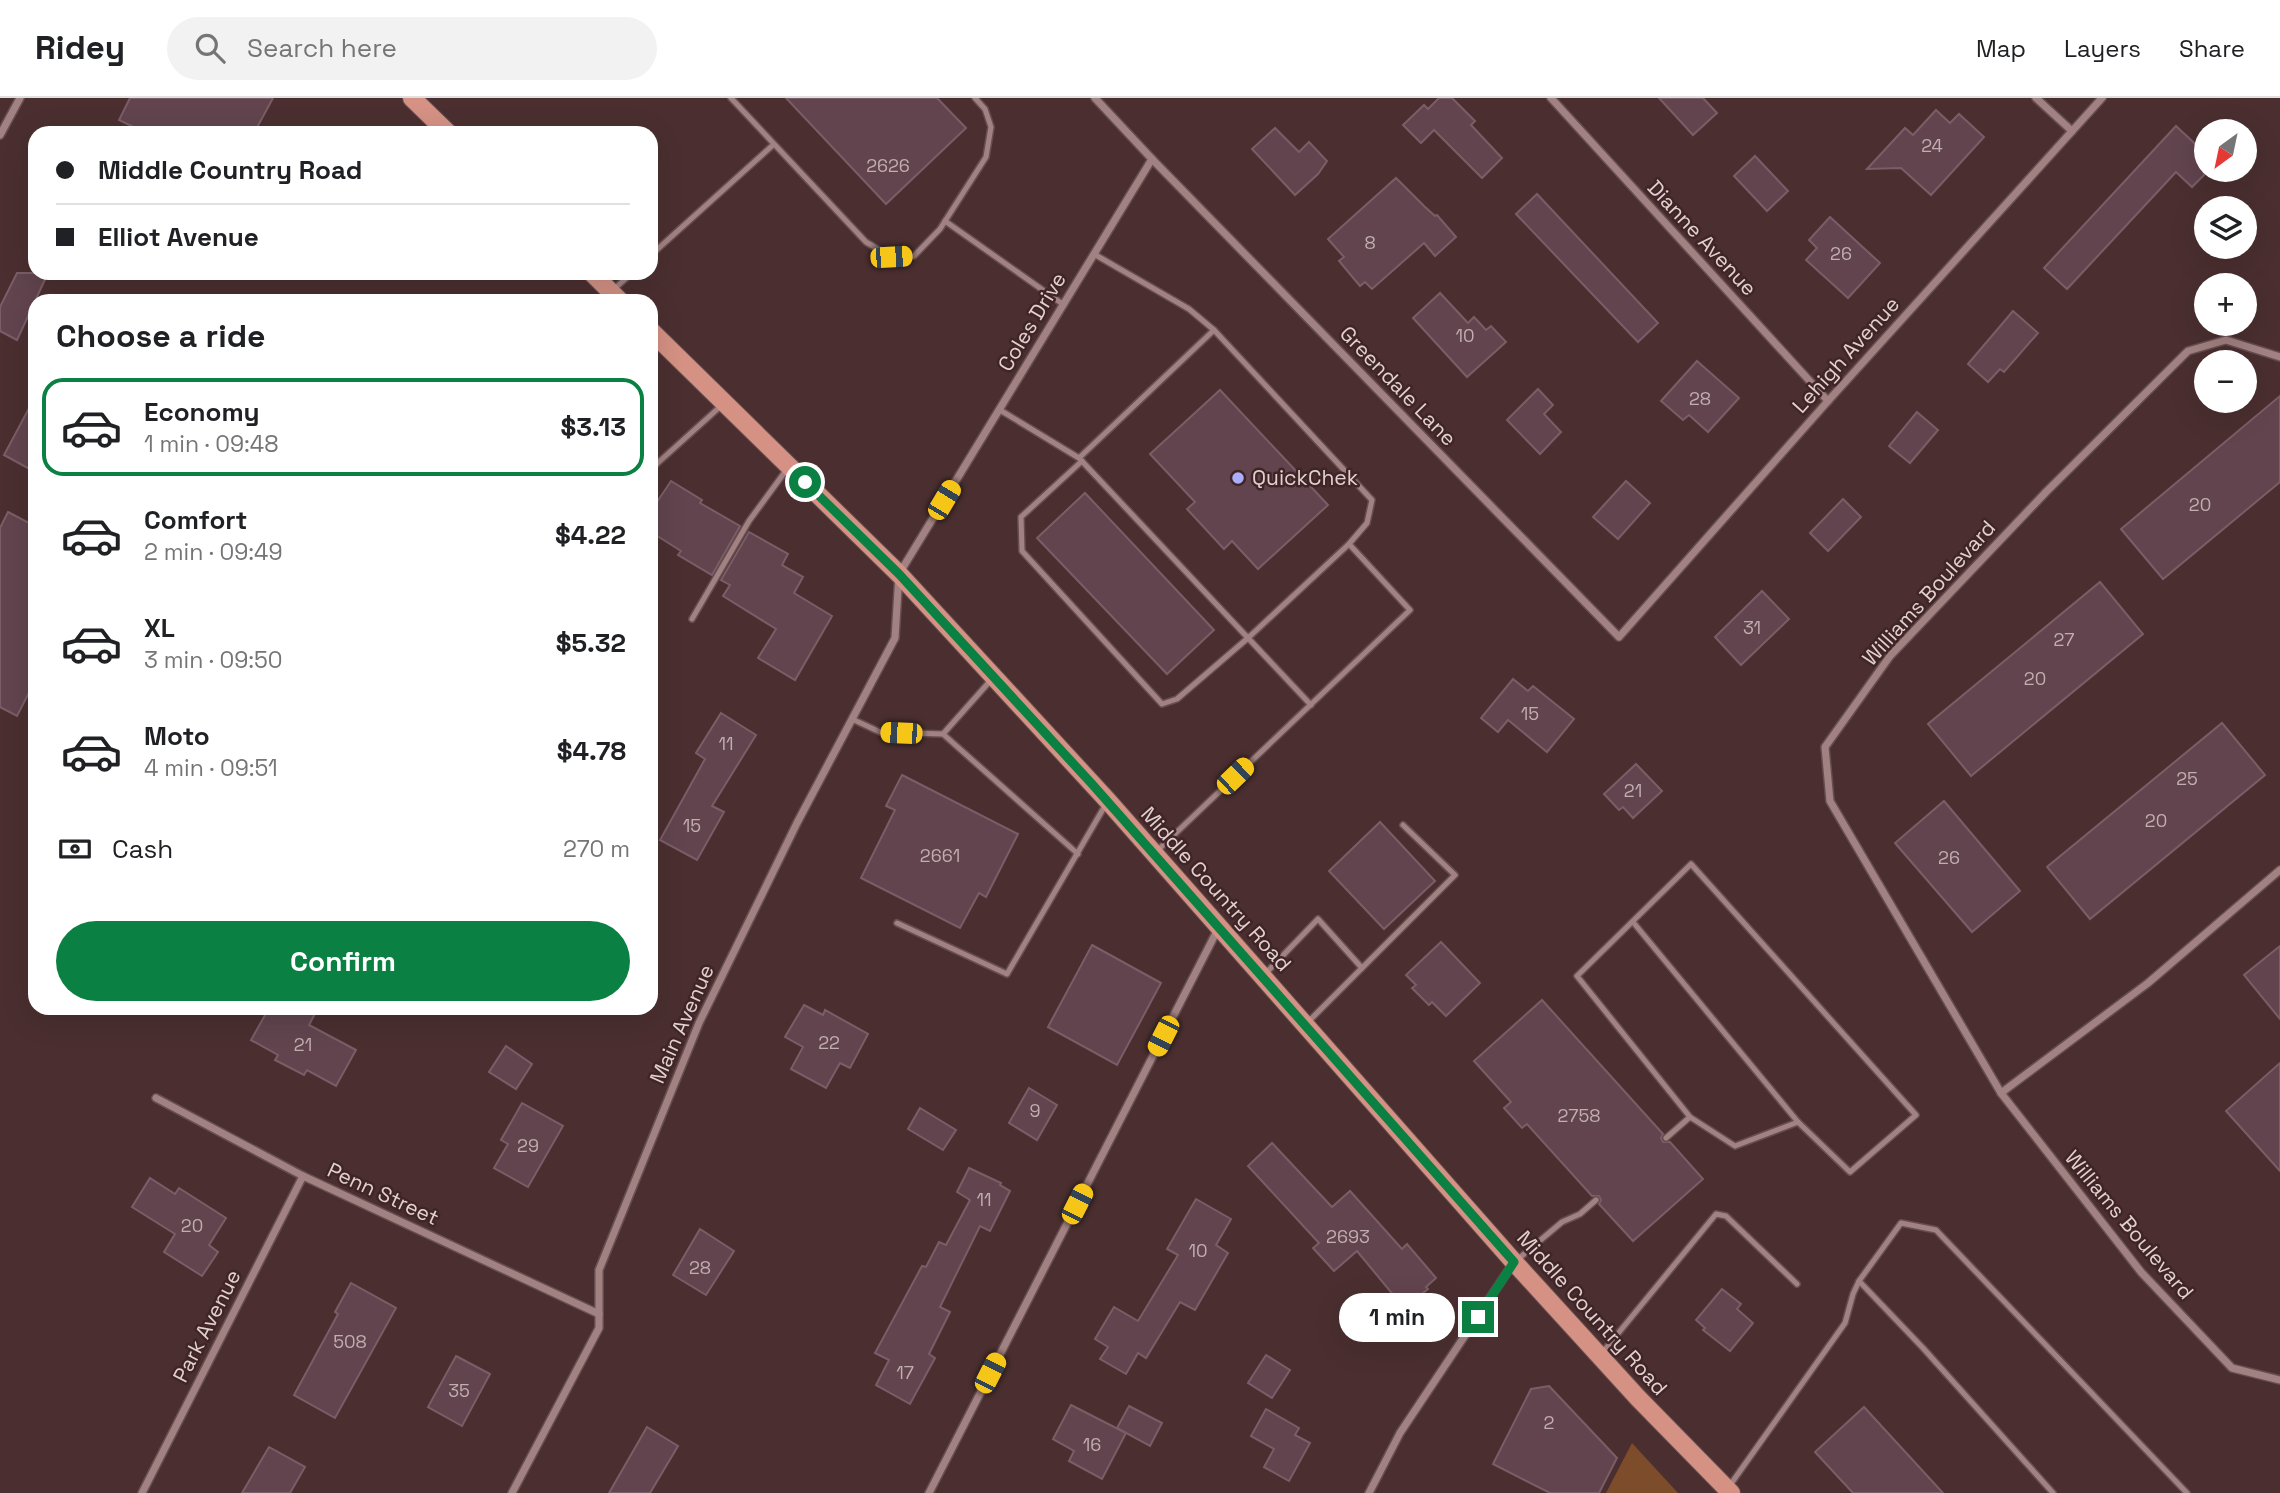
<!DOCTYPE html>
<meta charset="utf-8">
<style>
body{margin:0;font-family:"Space Grotesk",sans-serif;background:#f2f2f2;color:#202124;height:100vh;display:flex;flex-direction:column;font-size:26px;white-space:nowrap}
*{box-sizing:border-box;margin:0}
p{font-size:23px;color:#757577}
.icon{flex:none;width:38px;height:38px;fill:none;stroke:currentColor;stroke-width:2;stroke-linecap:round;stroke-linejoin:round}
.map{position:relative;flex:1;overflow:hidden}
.side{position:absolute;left:28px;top:196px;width:630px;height:721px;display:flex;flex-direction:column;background:#fff;border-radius:21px;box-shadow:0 7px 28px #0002}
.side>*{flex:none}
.banner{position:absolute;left:28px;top:28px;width:630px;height:154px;border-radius:21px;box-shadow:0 7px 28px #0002;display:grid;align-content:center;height:154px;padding:0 28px;background:#fff}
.needle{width:46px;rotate:213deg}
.tools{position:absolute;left:2194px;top:21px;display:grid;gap:14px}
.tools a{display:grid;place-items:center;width:63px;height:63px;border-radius:50%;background:#fff;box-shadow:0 7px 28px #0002;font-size:35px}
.end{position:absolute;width:32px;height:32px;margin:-16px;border:9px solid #0b8043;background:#fff;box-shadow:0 0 0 4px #fff}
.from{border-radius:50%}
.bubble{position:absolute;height:49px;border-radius:24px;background:#fff;box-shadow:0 7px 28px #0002;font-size:23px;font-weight:700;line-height:49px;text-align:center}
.car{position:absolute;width:21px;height:42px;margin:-21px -10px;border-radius:9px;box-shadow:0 0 5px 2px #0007;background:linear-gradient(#f5c518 24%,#345 0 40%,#f5c518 0 76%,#345 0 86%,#f5c518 0)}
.banner b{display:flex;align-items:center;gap:24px;height:66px;font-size:26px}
.banner b+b{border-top:2px solid #e0e0e0}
.banner i{width:18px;height:18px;background:#202124}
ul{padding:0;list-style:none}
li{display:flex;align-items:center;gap:21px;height:98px;margin:0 14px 10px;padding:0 14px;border:4px solid transparent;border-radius:21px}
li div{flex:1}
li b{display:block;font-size:26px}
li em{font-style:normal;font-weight:700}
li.current{border-color:#0b8043}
li>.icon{width:63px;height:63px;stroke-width:1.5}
h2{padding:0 28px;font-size:32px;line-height:84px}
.pay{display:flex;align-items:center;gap:18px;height:77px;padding:0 28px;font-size:26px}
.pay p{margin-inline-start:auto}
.action{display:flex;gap:14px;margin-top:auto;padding:14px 28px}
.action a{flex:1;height:80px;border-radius:42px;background:#0b8043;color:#fff;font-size:28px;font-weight:700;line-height:80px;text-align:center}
header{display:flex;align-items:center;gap:42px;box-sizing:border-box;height:98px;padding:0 35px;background:#fff;border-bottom:2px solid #e0e0e0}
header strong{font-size:33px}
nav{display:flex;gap:38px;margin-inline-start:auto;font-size:24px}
.search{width:490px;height:63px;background:#f2f2f2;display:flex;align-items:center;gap:18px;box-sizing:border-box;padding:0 24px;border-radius:38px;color:#757577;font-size:26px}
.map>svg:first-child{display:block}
.green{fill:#7d4c2b}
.building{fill:#61444e;stroke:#7b5d67;stroke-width:2}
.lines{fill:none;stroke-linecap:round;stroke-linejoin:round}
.service-casing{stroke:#664e50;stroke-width:8}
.minor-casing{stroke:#664e50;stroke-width:10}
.primary-casing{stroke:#664e50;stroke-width:20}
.service{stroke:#a28182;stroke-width:5}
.minor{stroke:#a28182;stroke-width:7}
.primary{stroke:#d49184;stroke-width:18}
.route{stroke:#0b8043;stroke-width:9}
.poi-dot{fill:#abaffb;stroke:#402527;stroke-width:2.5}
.labels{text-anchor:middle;stroke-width:5;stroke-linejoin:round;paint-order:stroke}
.number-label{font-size:18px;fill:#c2adb0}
.street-label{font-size:21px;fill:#e3d0d1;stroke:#402527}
.poi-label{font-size:21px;fill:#e3d0d1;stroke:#402527;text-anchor:start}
</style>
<header>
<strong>Ridey</strong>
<div class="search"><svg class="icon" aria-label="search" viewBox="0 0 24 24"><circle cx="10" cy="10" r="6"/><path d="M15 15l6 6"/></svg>Search here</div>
<nav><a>Map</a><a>Layers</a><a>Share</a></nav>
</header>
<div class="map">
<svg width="2280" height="1395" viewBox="0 0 2280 1395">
<rect width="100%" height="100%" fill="#4b2f30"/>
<path class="green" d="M 1632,1345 L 1678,1395 L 1606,1395 Z"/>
<g class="building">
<path d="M 130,0 L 273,0 L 254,35 L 146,35 L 119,22 Z"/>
<path d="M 786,0 L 937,0 L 966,30 L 886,106 Z"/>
<path d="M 1439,0 L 1452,0 L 1475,23 L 1471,27 L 1502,60 L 1482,80 L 1434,32 L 1421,45 L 1403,27 L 1424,7 L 1428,11 Z"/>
<path d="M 1659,0 L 1703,0 L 1717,15 L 1693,37 Z"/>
<path d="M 1936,12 L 1950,25 L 1959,16 L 1984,39 L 1931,97 L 1901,70 L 1867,71 L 1905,30 L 1913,37 Z"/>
<path d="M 2176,28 L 2207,57 L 2207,74 L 2192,89 L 2176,74 L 2067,191 L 2044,170 Z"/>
<path d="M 1275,30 L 1299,54 L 1309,44 L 1327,63 L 1318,76 L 1295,97 L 1252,51 Z"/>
<path d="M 1755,58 L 1788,93 L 1767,113 L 1734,78 Z"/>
<path d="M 1396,80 L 1424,108 L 1435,118 L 1437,117 L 1456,139 L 1435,158 L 1424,145 L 1372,191 L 1365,184 L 1360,188 L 1339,163 L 1344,159 L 1328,141 Z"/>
<path d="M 1537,96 L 1658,225 L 1638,244 L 1516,116 Z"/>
<path d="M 1830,119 L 1880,165 L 1848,200 L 1806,162 L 1817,150 L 1809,142 Z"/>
<path d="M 17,175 L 48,175 L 17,242 L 0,233 L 0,209 Z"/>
<path d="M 1440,195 L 1468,225 L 1474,219 L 1486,232 L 1491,228 L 1506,244 L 1467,279 L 1413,220 Z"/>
<path d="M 2013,213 L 2038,235 L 2004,274 L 2000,271 L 1988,284 L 1968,266 Z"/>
<path d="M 1697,263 L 1739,300 L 1708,334 L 1689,317 L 1683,322 L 1661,303 Z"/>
<path d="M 1538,291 L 1553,307 L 1544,316 L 1561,334 L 1540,356 L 1507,322 Z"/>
<path d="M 1220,292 L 1328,407 L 1258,471 L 1232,443 L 1224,451 L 1187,411 L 1195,404 L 1150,356 Z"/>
<path d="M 2280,298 L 2280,384 L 2163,481 L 2121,431 Z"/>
<path d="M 35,299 L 35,374 L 4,357 Z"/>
<path d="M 1917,314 L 1938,332 L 1910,365 L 1889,348 Z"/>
<path d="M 671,383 L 702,402 L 700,405 L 740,428 L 712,477 L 678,457 L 681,453 L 651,434 L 651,413 Z"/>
<path d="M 1626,383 L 1650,405 L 1618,441 L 1593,419 Z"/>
<path d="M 1085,395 L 1214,532 L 1167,576 L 1037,440 Z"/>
<path d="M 1843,401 L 1861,419 L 1828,453 L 1810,435 Z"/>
<path d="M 8,414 L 35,428 L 35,583 L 17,618 L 0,609 L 0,430 Z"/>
<path d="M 749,434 L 788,456 L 782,467 L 803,479 L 794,495 L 832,518 L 795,582 L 758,560 L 776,531 L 723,498 L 730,487 L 721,482 Z"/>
<path d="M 2100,484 L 2143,536 L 1971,678 L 1928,626 Z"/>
<path d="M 1762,493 L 1789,521 L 1741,567 L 1715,539 Z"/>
<path d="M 1513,581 L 1528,593 L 1533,588 L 1574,621 L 1547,654 L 1508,622 L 1498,634 L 1481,620 Z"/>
<path d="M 721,615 L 756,637 L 712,708 L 724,714 L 697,762 L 660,742 L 705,661 L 696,655 Z"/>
<path d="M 2222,625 L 2265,677 L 2090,821 L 2047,769 Z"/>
<path d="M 1636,666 L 1662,693 L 1633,720 L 1623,709 L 1619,712 L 1604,696 Z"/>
<path d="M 902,677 L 1018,736 L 986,799 L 979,795 L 960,830 L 861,780 L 895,712 L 886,708 Z"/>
<path d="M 1944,703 L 2020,793 L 1972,834 L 1895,745 Z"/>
<path d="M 1380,724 L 1435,783 L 1384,831 L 1329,773 Z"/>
<path d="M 1441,844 L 1480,885 L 1446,918 L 1432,904 L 1429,907 L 1412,890 L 1416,887 L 1406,877 Z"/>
<path d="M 1092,847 L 1161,885 L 1117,967 L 1048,929 Z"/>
<path d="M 2280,848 L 2280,921 L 2244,877 Z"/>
<path d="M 1542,902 L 1663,1036 L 1661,1040 L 1663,1044 L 1670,1044 L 1703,1081 L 1633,1143 L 1599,1106 L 1601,1102 L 1599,1098 L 1592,1098 L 1527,1026 L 1522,1030 L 1504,1010 L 1511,1004 L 1474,963 Z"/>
<path d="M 804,907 L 823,917 L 825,912 L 868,936 L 850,970 L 840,965 L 826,990 L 791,971 L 803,949 L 785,939 Z"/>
<path d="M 269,910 L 318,910 L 309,927 L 356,952 L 336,988 L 307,972 L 304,977 L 275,962 L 278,957 L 251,942 Z"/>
<path d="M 506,948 L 532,966 L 516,991 L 489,974 Z"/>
<path d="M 2280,965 L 2280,1073 L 2226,1013 Z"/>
<path d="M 1029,990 L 1057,1007 L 1037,1042 L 1009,1025 Z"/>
<path d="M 522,1005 L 563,1028 L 528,1089 L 494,1070 L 508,1046 L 501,1042 Z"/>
<path d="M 920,1010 L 956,1032 L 943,1052 L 908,1031 Z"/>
<path d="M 1272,1045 L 1332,1109 L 1350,1093 L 1402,1151 L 1407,1146 L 1436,1180 L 1426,1189 L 1428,1191 L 1404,1210 L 1357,1153 L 1334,1173 L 1313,1150 L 1319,1145 L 1248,1068 Z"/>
<path d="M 969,1070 L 1001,1085 L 1000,1087 L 1010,1093 L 990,1133 L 980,1128 L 940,1209 L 950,1214 L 929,1256 L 935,1260 L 910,1306 L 876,1287 L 889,1262 L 875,1255 L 922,1168 L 926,1169 L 939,1144 L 946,1147 L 970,1102 L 957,1094 Z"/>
<path d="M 150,1080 L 175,1096 L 179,1090 L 226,1120 L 209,1147 L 218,1154 L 202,1178 L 164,1154 L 175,1136 L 132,1109 Z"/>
<path d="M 1196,1101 L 1231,1121 L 1216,1147 L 1228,1155 L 1195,1212 L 1180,1204 L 1146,1260 L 1138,1255 L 1126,1276 L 1100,1261 L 1108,1249 L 1095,1241 L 1114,1209 L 1138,1223 L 1178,1157 L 1167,1151 Z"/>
<path d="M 700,1131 L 734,1153 L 706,1197 L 673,1177 Z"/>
<path d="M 351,1185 L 396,1210 L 335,1320 L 294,1297 L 338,1216 L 335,1214 Z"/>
<path d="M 1722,1191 L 1741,1206 L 1737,1211 L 1753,1225 L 1730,1253 L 1703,1232 L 1705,1230 L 1696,1222 Z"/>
<path d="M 1266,1257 L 1290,1272 L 1272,1300 L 1248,1285 Z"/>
<path d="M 456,1258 L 490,1276 L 462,1328 L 428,1309 Z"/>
<path d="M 1549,1288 L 1617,1360 L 1599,1395 L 1550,1395 L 1493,1366 L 1531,1291 Z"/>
<path d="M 1071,1307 L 1126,1335 L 1102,1381 L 1069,1363 L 1074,1353 L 1053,1341 Z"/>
<path d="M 1129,1308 L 1162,1325 L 1150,1348 L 1117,1330 Z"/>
<path d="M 1864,1309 L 1943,1395 L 1853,1395 L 1815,1354 Z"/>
<path d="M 1266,1311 L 1299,1330 L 1295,1337 L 1310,1345 L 1289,1383 L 1264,1369 L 1274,1351 L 1251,1338 Z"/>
<path d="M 647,1329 L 678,1348 L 650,1395 L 609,1395 Z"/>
<path d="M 269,1349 L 305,1369 L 290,1395 L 242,1395 Z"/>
</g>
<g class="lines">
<g class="service-casing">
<g id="service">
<path d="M 731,0 L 866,144 L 891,159 L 914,158 L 940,131 L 986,59 L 991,29 L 985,11 L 975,0"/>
<path d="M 945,123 L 1064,207"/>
<path d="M 1094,156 L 1189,211 L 1214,232 L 1372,402 L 1367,425 L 1349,446 L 1410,512 L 1158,752"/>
<path d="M 651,157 L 773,47"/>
<path d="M 613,192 L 632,175"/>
<path d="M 1000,312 L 1079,360 L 1311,607"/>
<path d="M 1079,360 L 1214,232"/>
<path d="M 1082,363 L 1021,419 L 1022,453 L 1162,606 L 1177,601 L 1248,540 L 1349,446"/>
<path d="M 651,371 L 722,307"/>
<path d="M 692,521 L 749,423 L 787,371"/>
<path d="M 991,582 L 943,636 L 1078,756"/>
<path d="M 852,621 L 880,634 L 943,636"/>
<path d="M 1633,824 L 1798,1024"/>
<path d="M 897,825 L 1007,876 L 1106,706"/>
<path d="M 1264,877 L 1318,821 L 1362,870"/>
<path d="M 1307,925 L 1455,777 L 1403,727"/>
<path d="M 1666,1040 L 1690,1019 L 1735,1048 L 1798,1024 L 1850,1074 L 1916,1017 L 1691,766 L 1577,878 L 1690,1019"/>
<path d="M 1517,1162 L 1562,1124 L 1580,1116 L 1596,1102"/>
<path d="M 1859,1183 L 1923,1250 L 2053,1395"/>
<path d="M 1602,1255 L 1716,1116 L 1726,1118 L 1797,1186"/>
<path d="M 1728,1390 L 1845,1225 L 1853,1196 L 1859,1183 L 1901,1125 L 1936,1132 L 2187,1395"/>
</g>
</g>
<g class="minor-casing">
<g id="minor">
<path d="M 1095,0 L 1152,61 L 1619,539 L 1828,303 L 2102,0"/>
<path d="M 1551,0 L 1828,303"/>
<path d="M 2036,0 L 2072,33"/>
<path d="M 0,37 L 20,0"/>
<path d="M 2280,259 L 2226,242 L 2188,253 L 2046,394 L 1890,558 L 1825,649 L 1830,703 L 2001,995 L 2141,1174 L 2232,1270 L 2280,1282"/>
<path d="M 2001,995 L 2148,885 L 2280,772"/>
<path d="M 156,1000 L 303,1078 L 599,1216"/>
<path d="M 142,1395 L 303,1078"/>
<path d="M 512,1395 L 599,1230 L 599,1172 L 699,925 L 797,725 L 895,540 L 899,476 L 1152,61"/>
<path d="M 929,1395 L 1219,829"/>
<path d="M 1369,1395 L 1400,1335 L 1514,1164"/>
</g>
</g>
<g class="primary-casing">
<g id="primary">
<path d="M 412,0 L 448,35"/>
<path d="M 592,175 L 620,203"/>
<path d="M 651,233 L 899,476 L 1108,703 L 1514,1164 L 1638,1300 L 1731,1395"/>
</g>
</g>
<use href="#service" class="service"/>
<use href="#minor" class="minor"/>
<use href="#primary" class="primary"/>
</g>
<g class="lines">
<path class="route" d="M 805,384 L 899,476 L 1092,686 L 1514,1164 L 1478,1219"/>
</g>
<circle class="poi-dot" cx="1238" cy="380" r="7"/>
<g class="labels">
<g class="number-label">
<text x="1932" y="54">24</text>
<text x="888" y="74">2626</text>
<text x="1370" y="151">8</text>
<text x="1841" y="162">26</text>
<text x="1465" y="244">10</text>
<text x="1700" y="307">28</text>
<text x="2200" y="413">20</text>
<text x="1752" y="536">31</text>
<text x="2064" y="548">27</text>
<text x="2035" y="587">20</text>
<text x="1530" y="622">15</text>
<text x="726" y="652">11</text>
<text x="2187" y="687">25</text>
<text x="1633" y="699">21</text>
<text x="2156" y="729">20</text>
<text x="692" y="734">15</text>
<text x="940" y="764">2661</text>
<text x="1949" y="766">26</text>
<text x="829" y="951">22</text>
<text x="303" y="953">21</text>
<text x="1035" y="1019">9</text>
<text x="1579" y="1024">2758</text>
<text x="528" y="1054">29</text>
<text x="984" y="1108">11</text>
<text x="192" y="1134">20</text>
<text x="1348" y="1145">2693</text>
<text x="1198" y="1159">10</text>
<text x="700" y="1176">28</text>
<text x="350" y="1250">508</text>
<text x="905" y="1281">17</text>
<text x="459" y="1299">35</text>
<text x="1549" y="1331">2</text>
<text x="1092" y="1353">16</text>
</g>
<g class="street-label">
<text transform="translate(1702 140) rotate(47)" y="7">Dianne Avenue</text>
<text transform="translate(1032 224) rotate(-59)" y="7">Coles Drive</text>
<text transform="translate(1846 257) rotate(-48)" y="7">Lehigh Avenue</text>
<text transform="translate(1398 288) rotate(46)" y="7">Greendale Lane</text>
<text transform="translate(1929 495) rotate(-48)" y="7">Williams Boulevard</text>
<text transform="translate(1216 791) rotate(48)" y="7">Middle Country Road</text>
<text transform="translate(682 926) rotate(-66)" y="7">Main Avenue</text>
<text transform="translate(383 1096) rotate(25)" y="7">Penn Street</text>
<text transform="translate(2129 1127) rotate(50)" y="7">Williams Boulevard</text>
<text transform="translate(1592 1215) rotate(48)" y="7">Middle Country Road</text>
<text transform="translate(207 1228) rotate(-63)" y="7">Park Avenue</text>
</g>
<g class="poi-label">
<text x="1252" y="387">QuickChek</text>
</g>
</g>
</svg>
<div class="tools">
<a><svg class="needle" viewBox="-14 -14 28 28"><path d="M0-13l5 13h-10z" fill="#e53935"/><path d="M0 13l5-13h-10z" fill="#757577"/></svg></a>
<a><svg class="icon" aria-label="layers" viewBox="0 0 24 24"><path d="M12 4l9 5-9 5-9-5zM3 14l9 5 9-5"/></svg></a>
<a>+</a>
<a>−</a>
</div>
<i class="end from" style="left:805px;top:384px"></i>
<i class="end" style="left:1478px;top:1219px"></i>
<div class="bubble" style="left:1339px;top:1195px;width:116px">1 min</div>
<i class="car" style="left:891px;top:159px;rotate:87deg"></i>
<i class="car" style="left:944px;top:402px;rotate:31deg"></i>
<i class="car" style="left:901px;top:635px;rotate:272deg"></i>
<i class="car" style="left:1235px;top:678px;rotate:46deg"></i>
<i class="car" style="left:1163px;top:938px;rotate:207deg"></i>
<i class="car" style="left:1077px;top:1106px;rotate:27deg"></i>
<i class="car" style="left:990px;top:1275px;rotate:27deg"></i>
<div class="banner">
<b><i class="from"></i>Middle Country Road</b>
<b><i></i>Elliot Avenue</b>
</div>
<section class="side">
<h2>Choose a ride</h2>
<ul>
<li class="current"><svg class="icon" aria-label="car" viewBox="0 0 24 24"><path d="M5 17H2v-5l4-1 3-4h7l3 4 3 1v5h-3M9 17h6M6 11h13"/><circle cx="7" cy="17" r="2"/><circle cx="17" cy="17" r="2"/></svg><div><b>Economy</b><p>1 min · 09:48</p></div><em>$3.13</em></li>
<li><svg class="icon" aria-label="car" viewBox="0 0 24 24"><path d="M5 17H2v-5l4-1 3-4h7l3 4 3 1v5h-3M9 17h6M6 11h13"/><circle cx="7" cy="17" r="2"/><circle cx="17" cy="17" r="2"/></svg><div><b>Comfort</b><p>2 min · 09:49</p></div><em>$4.22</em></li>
<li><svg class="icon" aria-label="car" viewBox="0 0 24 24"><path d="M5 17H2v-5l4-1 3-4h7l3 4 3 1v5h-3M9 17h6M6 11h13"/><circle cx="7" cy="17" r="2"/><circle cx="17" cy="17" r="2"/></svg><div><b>XL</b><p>3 min · 09:50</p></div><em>$5.32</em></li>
<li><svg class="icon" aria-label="car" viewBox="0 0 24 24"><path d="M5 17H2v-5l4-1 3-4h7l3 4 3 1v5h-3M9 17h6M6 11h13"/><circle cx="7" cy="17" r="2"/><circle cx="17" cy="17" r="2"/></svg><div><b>Moto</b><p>4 min · 09:51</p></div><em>$4.78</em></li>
</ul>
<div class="pay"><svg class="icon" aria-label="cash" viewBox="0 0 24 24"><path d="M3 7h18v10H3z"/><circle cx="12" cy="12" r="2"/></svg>Cash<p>270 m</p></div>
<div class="action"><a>Confirm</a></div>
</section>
</div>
